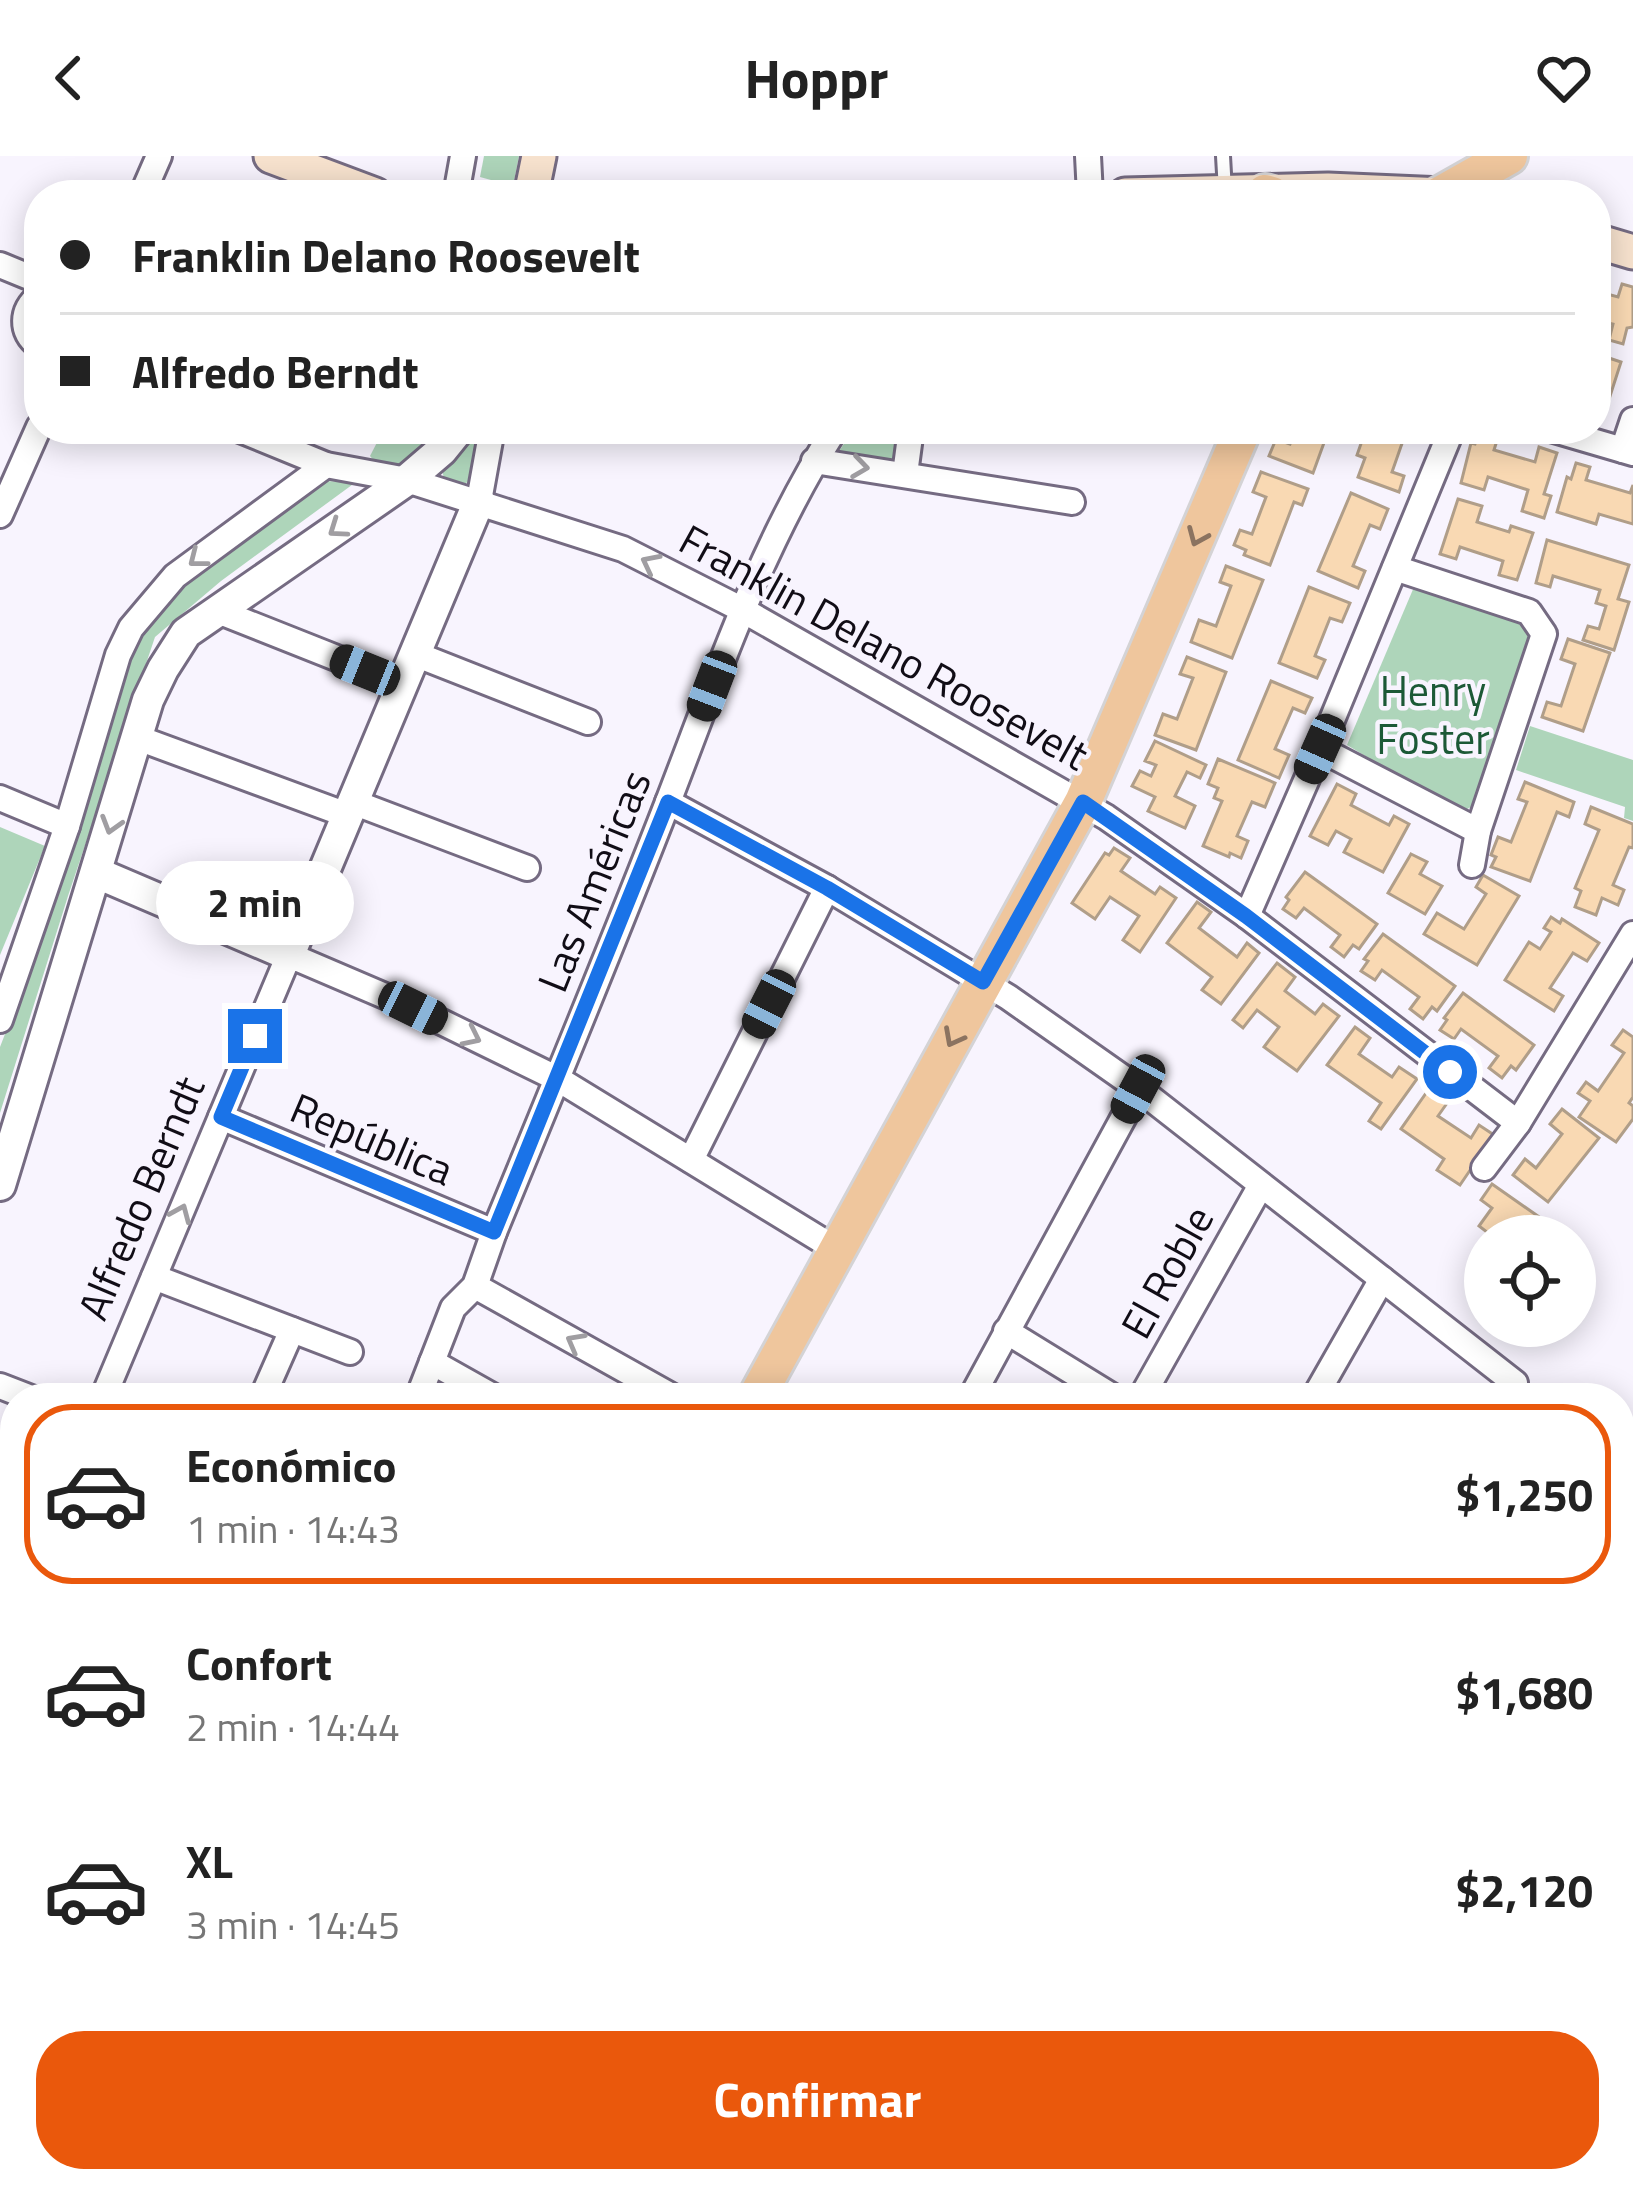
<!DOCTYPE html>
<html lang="es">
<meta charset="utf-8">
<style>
body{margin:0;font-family:"Titillium Web",sans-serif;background:#f6f6f6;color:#222;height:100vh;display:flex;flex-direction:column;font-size:45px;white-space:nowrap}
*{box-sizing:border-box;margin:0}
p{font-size:39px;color:#767676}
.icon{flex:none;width:66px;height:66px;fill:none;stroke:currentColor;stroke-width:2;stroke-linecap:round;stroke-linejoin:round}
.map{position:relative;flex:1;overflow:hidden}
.side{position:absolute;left:0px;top:1227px;width:1635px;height:810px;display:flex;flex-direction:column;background:#fff;border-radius:48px 48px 0 0;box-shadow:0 6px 30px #0003}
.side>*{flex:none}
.top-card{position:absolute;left:24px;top:24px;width:1587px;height:264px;border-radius:48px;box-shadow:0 6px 30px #0003;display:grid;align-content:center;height:264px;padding:0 36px;background:#fff}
.buttons{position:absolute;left:1464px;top:1059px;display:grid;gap:24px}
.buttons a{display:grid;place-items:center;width:132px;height:132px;border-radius:50%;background:#fff;box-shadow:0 6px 30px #0003;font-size:60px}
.end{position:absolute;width:54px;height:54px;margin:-27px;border:15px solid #1a73e8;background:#fff;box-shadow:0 0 0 6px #fff}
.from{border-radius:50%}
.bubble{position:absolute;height:84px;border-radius:42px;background:#fff;box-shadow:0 6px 30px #0003;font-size:39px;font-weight:700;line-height:84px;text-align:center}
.car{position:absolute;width:36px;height:72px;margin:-36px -18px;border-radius:15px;box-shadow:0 0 9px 3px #0007;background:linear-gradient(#222 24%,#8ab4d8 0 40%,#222 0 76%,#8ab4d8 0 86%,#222 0)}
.top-card b{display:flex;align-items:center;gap:42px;height:114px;font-size:45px}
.top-card b+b{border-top:3px solid #e0e0e0}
.top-card i{width:30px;height:30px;background:#222}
ul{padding:21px 0 0;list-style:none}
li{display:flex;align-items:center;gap:36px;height:180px;margin:0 24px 18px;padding:0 12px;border:6px solid transparent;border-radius:48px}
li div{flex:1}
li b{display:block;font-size:45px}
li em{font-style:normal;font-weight:700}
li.on{border-color:#ea580c}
li>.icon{width:108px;height:108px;stroke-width:1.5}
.cta{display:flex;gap:24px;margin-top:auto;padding:24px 36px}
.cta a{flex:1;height:138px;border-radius:48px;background:#ea580c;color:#fff;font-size:48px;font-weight:700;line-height:138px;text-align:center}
header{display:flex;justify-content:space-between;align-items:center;height:156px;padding:0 36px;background:#fff;font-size:54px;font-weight:700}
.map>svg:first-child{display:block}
.green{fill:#aed5ba}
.building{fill:#f9d9b3;stroke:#b09e89;stroke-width:3}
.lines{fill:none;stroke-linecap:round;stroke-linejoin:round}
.service-casing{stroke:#756b82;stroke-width:18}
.minor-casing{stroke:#756b82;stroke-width:30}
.tertiary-casing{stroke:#756b82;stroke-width:36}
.secondary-casing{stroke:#756b82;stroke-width:39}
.primary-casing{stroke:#d4d3d5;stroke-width:42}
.service{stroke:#fff;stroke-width:12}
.minor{stroke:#fff;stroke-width:24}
.tertiary{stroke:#fff;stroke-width:30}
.secondary{stroke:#f7e2ce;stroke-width:33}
.primary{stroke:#efc69d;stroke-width:36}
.oneway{stroke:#a09ea2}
.oneway2{stroke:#8b7360}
.route{stroke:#1a73e8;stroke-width:15}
.labels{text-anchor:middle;stroke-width:9;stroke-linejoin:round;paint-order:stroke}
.street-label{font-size:42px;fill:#110d16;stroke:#f8f4fe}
.park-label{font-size:42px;fill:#1c5936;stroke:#f8f4fe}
</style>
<header><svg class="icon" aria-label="back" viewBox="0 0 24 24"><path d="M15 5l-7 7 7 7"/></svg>Hoppr<svg class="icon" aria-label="heart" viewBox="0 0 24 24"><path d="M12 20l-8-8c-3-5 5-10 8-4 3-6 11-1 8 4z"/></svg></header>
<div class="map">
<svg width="1633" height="2037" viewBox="0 0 1633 2037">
<rect width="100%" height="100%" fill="#f8f4fe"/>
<g class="green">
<path d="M 484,0 L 519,0 L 513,30 L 480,21 Z"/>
<path d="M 384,273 L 441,273 L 427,294 L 403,313 L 376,307 L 370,300 Z"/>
<path d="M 854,273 L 899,273 L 891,310 L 835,301 Z"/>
<path d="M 472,274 L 480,275 L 478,317 L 465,328 L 444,323 L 440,304 Z"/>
<path d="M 322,325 L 356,326 L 221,425 L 155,481 L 68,740 L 0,957 L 0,891 L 19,842 L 128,503 L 149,464 L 188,421 Z"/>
<path d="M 1414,431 L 1521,466 L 1528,474 L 1529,487 L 1473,650 L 1463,655 L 1453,653 L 1347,589 Z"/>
<path d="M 1530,570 L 1633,604 L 1633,665 L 1624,662 L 1625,651 L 1516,614 Z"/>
<path d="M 0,671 L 45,690 L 0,799 Z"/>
</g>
<g class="building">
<path d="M 1622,128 L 1633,131 L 1633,171 L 1627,172 L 1623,188 L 1609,184 L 1613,168 L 1596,164 L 1596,135 L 1618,141 Z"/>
<path d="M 1600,199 L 1621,206 L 1603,262 L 1596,260 L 1596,211 Z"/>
<path d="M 1296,273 L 1329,273 L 1313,317 L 1269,300 L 1276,283 L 1290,288 Z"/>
<path d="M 1375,273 L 1425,273 L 1422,282 L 1406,276 L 1392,316 L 1404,320 L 1399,336 L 1358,321 L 1365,302 L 1357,299 L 1364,279 L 1371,282 Z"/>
<path d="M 1480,273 L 1499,278 L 1494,294 L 1535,306 L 1539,291 L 1557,297 L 1544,338 L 1551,340 L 1544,362 L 1522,355 L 1528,334 L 1488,321 L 1484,334 L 1461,327 L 1471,287 L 1475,288 Z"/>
<path d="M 1576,307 L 1590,311 L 1586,324 L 1630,337 L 1633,329 L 1633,368 L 1599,358 L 1596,368 L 1557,356 L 1567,321 L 1571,323 Z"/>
<path d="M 1261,316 L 1308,333 L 1302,349 L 1294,346 L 1270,409 L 1244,399 L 1246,394 L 1234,389 L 1240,374 L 1252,378 L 1266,341 L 1253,336 Z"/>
<path d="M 1351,337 L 1388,353 L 1380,373 L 1370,369 L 1353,410 L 1365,415 L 1358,432 L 1318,415 Z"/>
<path d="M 1458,343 L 1482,350 L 1477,366 L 1509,376 L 1511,370 L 1533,377 L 1517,424 L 1499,419 L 1503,405 L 1460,391 L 1456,403 L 1440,398 Z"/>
<path d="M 1547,384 L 1629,409 L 1618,443 L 1629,446 L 1614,494 L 1583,484 L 1588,470 L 1599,473 L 1606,450 L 1596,447 L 1600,434 L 1553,420 L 1550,431 L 1536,427 Z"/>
<path d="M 1226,410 L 1263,424 L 1232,502 L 1191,486 L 1199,464 L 1216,470 L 1231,430 L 1220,426 Z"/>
<path d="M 1309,431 L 1350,447 L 1342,466 L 1330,462 L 1315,500 L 1325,504 L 1317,522 L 1279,507 Z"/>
<path d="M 1568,483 L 1610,497 L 1583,575 L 1542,561 L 1547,546 L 1561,550 L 1575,508 L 1561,503 Z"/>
<path d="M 1187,501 L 1226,516 L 1196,594 L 1155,579 L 1163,558 L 1177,563 L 1193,522 L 1180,518 Z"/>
<path d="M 1271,525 L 1312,542 L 1305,557 L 1293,552 L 1275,593 L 1289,599 L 1279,622 L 1238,604 Z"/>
<path d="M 1155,585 L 1206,609 L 1200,622 L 1187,616 L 1175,640 L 1195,650 L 1185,672 L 1148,655 L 1155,641 L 1132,630 L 1140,615 L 1151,620 L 1156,609 L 1145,605 Z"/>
<path d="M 1218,603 L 1275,627 L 1265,651 L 1252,646 L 1237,680 L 1248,685 L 1241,702 L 1230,697 L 1229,701 L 1203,690 L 1222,645 L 1214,642 L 1218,632 L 1208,628 Z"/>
<path d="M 1525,626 L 1574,646 L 1569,661 L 1557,656 L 1530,725 L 1491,711 L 1496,701 L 1491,699 L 1498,681 L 1511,686 L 1527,646 L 1518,643 Z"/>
<path d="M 1337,628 L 1356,638 L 1351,649 L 1389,669 L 1394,660 L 1409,668 L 1383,716 L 1344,696 L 1351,683 L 1336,675 L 1328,689 L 1310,680 Z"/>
<path d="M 1591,651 L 1633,668 L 1633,692 L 1629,691 L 1613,729 L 1624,734 L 1618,749 L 1602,742 L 1596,759 L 1575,751 L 1581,735 L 1575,732 L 1599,674 L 1585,668 Z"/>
<path d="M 1114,692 L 1130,702 L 1121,715 L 1155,738 L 1160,731 L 1176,742 L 1140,796 L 1123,784 L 1139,760 L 1110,741 L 1095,763 L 1072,747 L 1105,697 L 1109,699 Z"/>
<path d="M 1411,698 L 1427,706 L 1420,718 L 1442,730 L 1425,758 L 1388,737 Z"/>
<path d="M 1305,716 L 1377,768 L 1359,793 L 1353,789 L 1344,801 L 1331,791 L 1340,779 L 1304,752 L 1296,762 L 1283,753 L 1289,744 L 1286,741 Z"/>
<path d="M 1483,719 L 1519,740 L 1477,809 L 1424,778 L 1437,757 L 1464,773 L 1486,738 L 1476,731 Z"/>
<path d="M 1197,746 L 1211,756 L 1199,772 L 1237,801 L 1247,787 L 1259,797 L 1221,848 L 1202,834 L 1212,821 L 1167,787 Z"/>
<path d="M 1551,761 L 1560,767 L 1562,763 L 1599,787 L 1587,805 L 1573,797 L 1550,832 L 1563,840 L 1554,855 L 1505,824 L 1529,786 L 1540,793 L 1551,776 L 1544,772 Z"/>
<path d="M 1383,778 L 1455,830 L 1437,855 L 1432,851 L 1423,863 L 1410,853 L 1419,841 L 1382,814 L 1375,824 L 1361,815 L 1368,805 L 1364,803 Z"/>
<path d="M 1277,807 L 1295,821 L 1285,835 L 1315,858 L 1323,848 L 1339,860 L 1297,915 L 1264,891 L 1279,871 L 1257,854 L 1243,872 L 1233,864 Z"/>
<path d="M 1463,837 L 1534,889 L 1516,914 L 1511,910 L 1502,922 L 1489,912 L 1498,900 L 1461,873 L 1454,883 L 1440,874 L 1447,864 L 1444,862 Z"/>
<path d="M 1355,871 L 1370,882 L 1359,898 L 1392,921 L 1399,911 L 1417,923 L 1381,973 L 1369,965 L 1381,947 L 1327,909 Z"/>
<path d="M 1623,874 L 1633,881 L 1633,941 L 1629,947 L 1633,950 L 1633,963 L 1616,986 L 1579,961 L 1590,945 L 1578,937 L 1586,926 L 1598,935 L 1624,897 L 1612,889 Z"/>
<path d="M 1431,930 L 1450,943 L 1438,960 L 1471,982 L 1479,969 L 1494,979 L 1460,1029 L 1437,1014 L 1444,1003 L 1401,973 Z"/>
<path d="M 1562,953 L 1599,982 L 1548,1046 L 1513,1019 L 1525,1003 L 1536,1012 L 1562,978 L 1550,968 Z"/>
<path d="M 1492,1028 L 1542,1063 L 1531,1080 L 1492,1080 L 1479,1070 L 1492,1052 L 1481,1044 Z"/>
<path d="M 0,1515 L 15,1521 L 15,1562 L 0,1556 Z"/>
<path d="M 15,1593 L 15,1658 L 0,1656 L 0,1623 L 2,1624 Z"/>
</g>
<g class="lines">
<g class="service-casing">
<path id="service" d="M 1223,0 L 1225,35"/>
</g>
<g class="minor-casing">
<g id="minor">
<path d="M 1088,0 L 1090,39"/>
<path d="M 142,39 L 159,0"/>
<path d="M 456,39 L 463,0"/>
<path d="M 0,109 L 39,125"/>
<path d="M 39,140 C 21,154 20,176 39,190"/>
<path d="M 238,273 L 326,309 L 407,324 L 623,393 L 741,453 L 1106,661 L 1247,760 L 1518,967"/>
<path d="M 1551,273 L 1633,297"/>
<path d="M 1623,294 L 1633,264"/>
<path d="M 814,305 L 1072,346"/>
<path d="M 905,318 L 911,273"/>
<path d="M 479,345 L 492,273"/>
<path d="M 0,359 L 39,271"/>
<path d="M 1395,412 L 1529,456 L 1544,478 L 1478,675 L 1472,709"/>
<path d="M 218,455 L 402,528"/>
<path d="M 415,498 L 588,566"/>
<path d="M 138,582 L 347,659"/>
<path d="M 1320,593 L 1478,675"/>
<path d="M 0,642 L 67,670"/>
<path d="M 353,646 L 527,712"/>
<path d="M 668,646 L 827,732 L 1008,841 L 1139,933 L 1515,1227 L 1507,1242"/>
<path d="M 1247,760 L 1320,593 L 1452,273"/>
<path d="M 0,864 L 67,670 L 118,499 L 131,472 L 175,420 L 326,309"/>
<path d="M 221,961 L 494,1076"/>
<path d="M 691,1004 L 827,732"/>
<path d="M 1484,1012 L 1518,967 L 1633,778"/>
<path d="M 154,1121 L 350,1196"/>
<path d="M 475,1130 L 675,1242"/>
<path d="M 1006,1175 L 1115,1242"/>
<path d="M 432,1206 L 496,1242"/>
<path d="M 0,1230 L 31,1242"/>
<path d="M 103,1242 L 289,799 L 413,852 L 558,923 L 839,1095"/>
<path d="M 262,1242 L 292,1174"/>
<path d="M 418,1242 L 453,1152 L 475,1130 L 494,1076 C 553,933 612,790 668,646 C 717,519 761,389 835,273"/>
<path d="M 971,1242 L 1139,933"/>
<path d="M 1141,1242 L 1261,1029"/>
<path d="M 1314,1242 L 1382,1123"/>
<path d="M 0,1488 L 15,1452"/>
<path d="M 1620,1761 L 1633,1766"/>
<path d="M 0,1843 L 15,1716"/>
<path d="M 0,1957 L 15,1959"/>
<path d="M 1406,2022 L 1451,2037"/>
<path d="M 346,2037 L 346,2022"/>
<path d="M 724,2037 L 726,2022"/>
<path d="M 938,2037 L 942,2022"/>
<path d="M 1123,2037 L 1128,2022"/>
</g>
</g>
<g class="tertiary-casing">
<g id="tertiary">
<path d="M 97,717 L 289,799 L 479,345"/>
<path d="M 0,1029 L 148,544 L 163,513 L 186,477 L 407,324 L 442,294 L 459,273"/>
</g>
</g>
<g class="secondary-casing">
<g id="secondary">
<path d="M 271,0 L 375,39"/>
<path d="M 531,39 L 539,0"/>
<path d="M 1125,39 L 1328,34 L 1443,39"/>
<path d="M 1596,85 L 1633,96"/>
</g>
</g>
<g class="primary-casing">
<g id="primary">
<path d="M 1265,37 L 1272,39"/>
<path d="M 1440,39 L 1509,0"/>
<path d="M 756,1242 L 1083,646 L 1243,273"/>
<path d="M 544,2037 L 545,2022"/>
</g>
</g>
<use href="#service" class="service"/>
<use href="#minor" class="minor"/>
<use href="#tertiary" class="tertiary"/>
<use href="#secondary" class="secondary"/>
<use href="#primary" class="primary"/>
</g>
<defs><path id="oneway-chevron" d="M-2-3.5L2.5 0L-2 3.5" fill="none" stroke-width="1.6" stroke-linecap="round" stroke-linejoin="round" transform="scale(3)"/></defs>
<g class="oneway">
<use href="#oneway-chevron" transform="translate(860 311) rotate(8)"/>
<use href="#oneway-chevron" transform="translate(337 373) rotate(145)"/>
<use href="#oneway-chevron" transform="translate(197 403) rotate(142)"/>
<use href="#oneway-chevron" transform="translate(650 407) rotate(-153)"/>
<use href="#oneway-chevron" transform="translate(111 669) rotate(107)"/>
<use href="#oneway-chevron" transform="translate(472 881) rotate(26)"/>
<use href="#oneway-chevron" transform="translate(181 1057) rotate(-67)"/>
<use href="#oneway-chevron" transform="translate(575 1186) rotate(-151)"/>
</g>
<g class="oneway2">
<use href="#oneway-chevron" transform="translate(1197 381) rotate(113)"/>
<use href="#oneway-chevron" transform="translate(953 882) rotate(118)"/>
</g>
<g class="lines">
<path class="route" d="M 255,880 L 221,961 L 494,1076 L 668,646 L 827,732 L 983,826 L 1083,646 L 1246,760 L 1450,916"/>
</g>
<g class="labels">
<g class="street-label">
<text transform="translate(884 491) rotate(29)" y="15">Franklin Delano Roosevelt</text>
<text transform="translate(594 725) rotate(-68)" y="15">Las Américas</text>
<text transform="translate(372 983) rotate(23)" y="15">República</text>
<text transform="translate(141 1042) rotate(-67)" y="15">Alfredo Berndt</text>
<text transform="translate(1167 1116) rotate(-61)" y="15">El Roble</text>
</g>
<g class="park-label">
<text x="1433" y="550">Henry<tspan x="1433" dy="48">Foster</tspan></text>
</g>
</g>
</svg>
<div class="buttons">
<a><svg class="icon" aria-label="locate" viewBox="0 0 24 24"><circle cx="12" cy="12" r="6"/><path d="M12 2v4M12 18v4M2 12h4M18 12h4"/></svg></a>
</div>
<i class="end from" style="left:1450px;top:916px"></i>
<i class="end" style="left:255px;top:880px"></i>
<div class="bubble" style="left:156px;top:705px;width:198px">2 min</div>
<i class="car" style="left:365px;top:514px;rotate:292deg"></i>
<i class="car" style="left:712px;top:530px;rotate:201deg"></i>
<i class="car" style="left:1320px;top:593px;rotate:204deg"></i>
<i class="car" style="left:769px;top:848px;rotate:207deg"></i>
<i class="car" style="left:413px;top:852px;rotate:116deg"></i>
<i class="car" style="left:1138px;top:933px;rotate:208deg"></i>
<div class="top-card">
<b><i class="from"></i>Franklin Delano Roosevelt</b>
<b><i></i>Alfredo Berndt</b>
</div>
<section class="side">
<ul>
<li class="on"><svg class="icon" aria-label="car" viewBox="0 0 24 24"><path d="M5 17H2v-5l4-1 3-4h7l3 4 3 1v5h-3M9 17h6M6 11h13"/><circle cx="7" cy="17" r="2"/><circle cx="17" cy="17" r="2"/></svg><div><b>Económico</b><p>1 min · 14:43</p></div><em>$1,250</em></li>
<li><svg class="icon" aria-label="car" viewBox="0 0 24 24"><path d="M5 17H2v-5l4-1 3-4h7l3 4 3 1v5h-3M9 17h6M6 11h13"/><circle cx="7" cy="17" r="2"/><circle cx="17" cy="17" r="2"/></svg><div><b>Confort</b><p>2 min · 14:44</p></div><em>$1,680</em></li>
<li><svg class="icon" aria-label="car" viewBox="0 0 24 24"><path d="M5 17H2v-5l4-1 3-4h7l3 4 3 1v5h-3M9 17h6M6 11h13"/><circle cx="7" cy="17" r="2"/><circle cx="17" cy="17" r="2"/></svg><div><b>XL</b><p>3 min · 14:45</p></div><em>$2,120</em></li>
</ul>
<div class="cta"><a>Confirmar</a></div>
</section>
</div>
